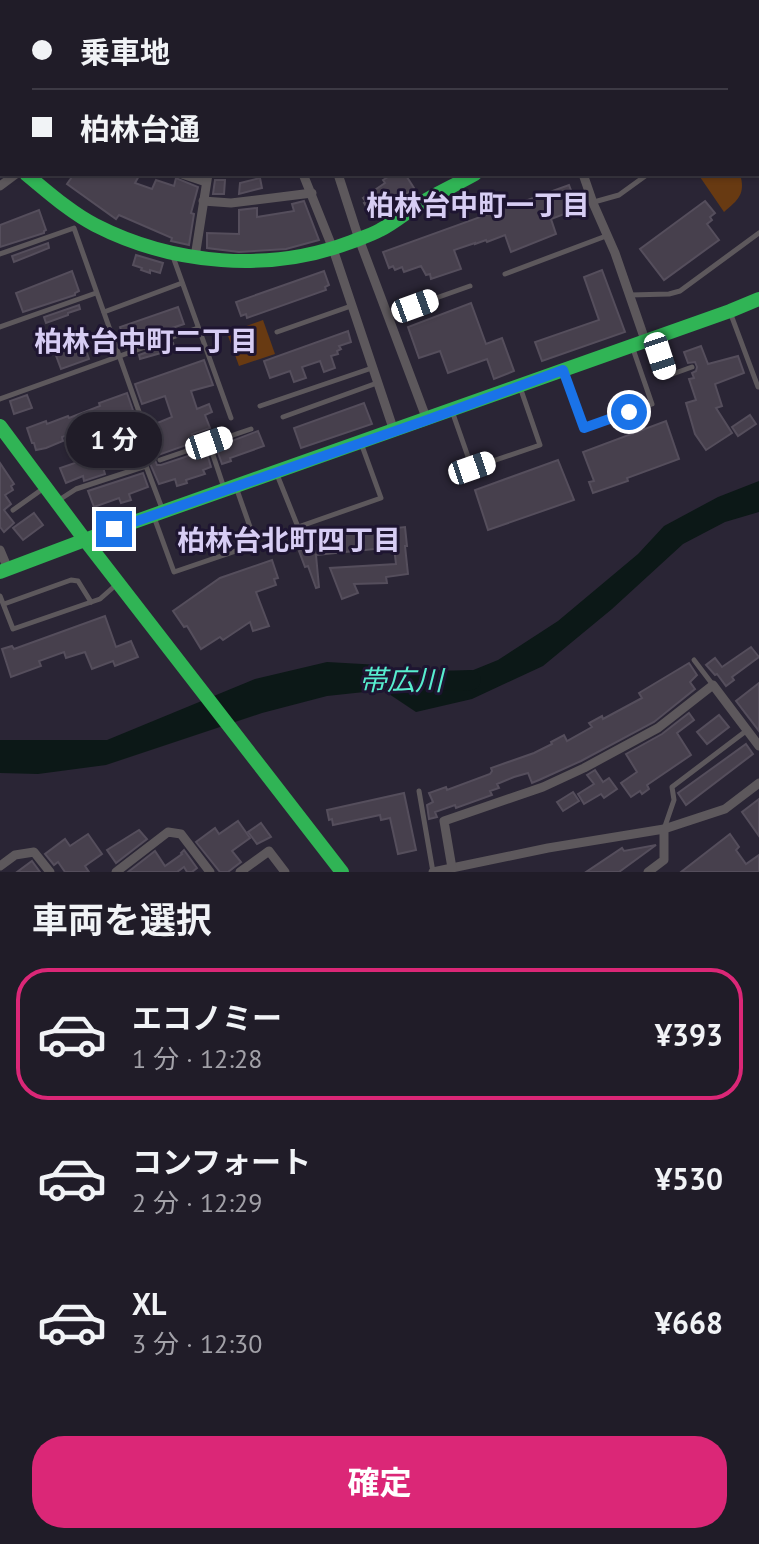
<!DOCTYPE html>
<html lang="ja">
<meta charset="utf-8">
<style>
body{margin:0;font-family:"PT Sans","Noto Sans JP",sans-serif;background:#282530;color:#f1f3f6;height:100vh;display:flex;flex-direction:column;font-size:30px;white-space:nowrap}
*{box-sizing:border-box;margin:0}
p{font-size:26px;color:#a2a1a8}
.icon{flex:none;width:44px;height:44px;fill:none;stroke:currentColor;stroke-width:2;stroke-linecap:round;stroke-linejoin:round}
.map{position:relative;height:872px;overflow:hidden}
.drawer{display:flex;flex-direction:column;background:#201c28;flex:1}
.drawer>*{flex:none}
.guide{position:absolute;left:0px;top:0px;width:760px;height:176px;box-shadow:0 2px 6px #0004,0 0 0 2px #3d3a45;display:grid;align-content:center;height:176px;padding:0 32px;background:#201c28}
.end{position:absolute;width:36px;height:36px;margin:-18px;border:10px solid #1a73e8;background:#fff;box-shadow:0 0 0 4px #fff}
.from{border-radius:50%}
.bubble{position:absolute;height:56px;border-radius:28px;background:#201c28;box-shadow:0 2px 6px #0004,0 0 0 2px #3d3a45;font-size:26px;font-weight:700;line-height:56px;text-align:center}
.car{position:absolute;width:24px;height:48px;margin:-24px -12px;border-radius:10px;box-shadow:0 0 6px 2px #0007;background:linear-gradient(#fff 24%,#345 0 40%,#fff 0 76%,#345 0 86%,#fff 0)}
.guide b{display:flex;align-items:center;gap:28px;height:76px;font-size:30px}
.guide b+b{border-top:2px solid #3d3a45}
.guide i{width:20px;height:20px;background:#f1f3f6}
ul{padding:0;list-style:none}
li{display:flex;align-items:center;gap:24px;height:132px;margin:0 16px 12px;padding:0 16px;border:4px solid transparent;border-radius:32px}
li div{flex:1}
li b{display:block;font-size:30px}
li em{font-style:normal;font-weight:700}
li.selected{border-color:#db2777}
li>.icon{width:72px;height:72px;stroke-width:1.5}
h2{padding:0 32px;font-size:36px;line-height:96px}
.action{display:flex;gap:16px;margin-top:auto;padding:16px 32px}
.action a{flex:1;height:92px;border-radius:32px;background:#db2777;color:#fff;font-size:32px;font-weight:700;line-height:92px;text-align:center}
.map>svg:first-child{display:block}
.green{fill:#683a12}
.water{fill:#0c1817}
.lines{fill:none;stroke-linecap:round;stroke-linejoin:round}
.river{stroke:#0c1817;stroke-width:20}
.building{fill:#47404d;stroke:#554e5c;stroke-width:2}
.lane{stroke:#5d585c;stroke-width:5}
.street{stroke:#5d585c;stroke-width:9}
.fast{stroke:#30b455;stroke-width:14}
.route{stroke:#1a73e8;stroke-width:10}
.labels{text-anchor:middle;stroke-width:6;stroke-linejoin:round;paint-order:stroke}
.neighbourhood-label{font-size:28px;font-weight:bold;fill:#d7cdf4;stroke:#1e1531}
.water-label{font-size:28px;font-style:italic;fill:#57eecf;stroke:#1e1531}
</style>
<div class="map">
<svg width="759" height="872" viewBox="0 0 759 872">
<rect width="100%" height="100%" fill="#2a2535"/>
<g class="green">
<path d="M 0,0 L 65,0 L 67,2 L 2,2 L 2,89 L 0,91 Z"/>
<path d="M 92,0 L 390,0 L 389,2 L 94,2 Z"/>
<path d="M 698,174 L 740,174 C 746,194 738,200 724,212 Z"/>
<path d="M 263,320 L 275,354 L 239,366 L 227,333 Z"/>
</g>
<path class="water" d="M 759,481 L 759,512 L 725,522 L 683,544 L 612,609 L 543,666 L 472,699 L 416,712 L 383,690 L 327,696 L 262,713 L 106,765 L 38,774 L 0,773 L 0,740 L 107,740 L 255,679 L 327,662 L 380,665 L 429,688 L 498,660 L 558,621 L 638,554 L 664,526 L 718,497 Z"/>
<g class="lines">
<path class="river" d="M 383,679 C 413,678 441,682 471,680"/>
</g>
<g class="building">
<path d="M 74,174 L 140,174 L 135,183 L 152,189 L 156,180 L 174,186 L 176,178 L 198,187 L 191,213 L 194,214 L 189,245 L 171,241 L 172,238 L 119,215 L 116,219 L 67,184 Z"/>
<path d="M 393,174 L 405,174 L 414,188 L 373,218 L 364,203 L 366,202 L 363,198 L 385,183 L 383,180 Z"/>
<path d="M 260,178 L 262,188 L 239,194 L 240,183 Z"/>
<path d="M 215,180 L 225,180 L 224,194 L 213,194 Z"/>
<path d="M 569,185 L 575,201 L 572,202 L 573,205 L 565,208 L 567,213 L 551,219 L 556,234 L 511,252 L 505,235 L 487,242 L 486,240 L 475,244 L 475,243 L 454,250 L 461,269 L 431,279 L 430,274 L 426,275 L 421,266 L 404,272 L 402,267 L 395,270 L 393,266 L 389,268 L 383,252 Z"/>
<path d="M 304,201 L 319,240 L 286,249 L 239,252 L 207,248 L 207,233 L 239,234 L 239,210 L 257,208 L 257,217 L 294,211 L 292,204 Z"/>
<path d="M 705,201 L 715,213 L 710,217 L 712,220 L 707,224 L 719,240 L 664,280 L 640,249 Z"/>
<path d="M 39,210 L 46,230 L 44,231 L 44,233 L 0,247 L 0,225 Z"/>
<path d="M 48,243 L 49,248 L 14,262 L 12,256 Z"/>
<path d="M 136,255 L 163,263 L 160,273 L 150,270 L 150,273 L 141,270 L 142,268 L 133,265 Z"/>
<path d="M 602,270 L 625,332 L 542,361 L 535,342 L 599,320 L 584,277 Z"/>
<path d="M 72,271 L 79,291 L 75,293 L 75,295 L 23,312 L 16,293 Z"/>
<path d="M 324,271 L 329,285 L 325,287 L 326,290 L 247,318 L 246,314 L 241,316 L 236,302 Z"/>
<path d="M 471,303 L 486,344 L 502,338 L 514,371 L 494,379 L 487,359 L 448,373 L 440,351 L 419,358 L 408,327 Z"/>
<path d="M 79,305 L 80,309 L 68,313 L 68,315 L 46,323 L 44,317 Z"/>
<path d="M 178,307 L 184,324 L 169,329 L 170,332 L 135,345 L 134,342 L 126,345 L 120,327 Z"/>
<path d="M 79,331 L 89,359 L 61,369 L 51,342 Z"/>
<path d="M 348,331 L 351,342 L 339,346 L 341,349 L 337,351 L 338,354 L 331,356 L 335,368 L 324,372 L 320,361 L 302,367 L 306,378 L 294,382 L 290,371 L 270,378 L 264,361 Z"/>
<path d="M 173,343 L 175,349 L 140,359 L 139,355 Z"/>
<path d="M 701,346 L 708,364 L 738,356 L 744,373 L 715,384 L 722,406 L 716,408 L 732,433 L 706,450 L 695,434 L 686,403 L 696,400 L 689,379 L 694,378 L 692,373 L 696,371 L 697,367 L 695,362 L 688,363 L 684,352 Z"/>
<path d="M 204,360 L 213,385 L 191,391 L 197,409 L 209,404 L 212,412 L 205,415 L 210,428 L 192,434 L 195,442 L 158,455 L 155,460 L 157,465 L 161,465 L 206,450 L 211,467 L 203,470 L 205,474 L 186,480 L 187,483 L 177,486 L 175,479 L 159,484 L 149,461 L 144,461 L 127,466 L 125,459 L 103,467 L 105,474 L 84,481 L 83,476 L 66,483 L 60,468 L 78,462 L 74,452 L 108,440 L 102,422 L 62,437 L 63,441 L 46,448 L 36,450 L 34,443 L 32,443 L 27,428 L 46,421 L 47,424 L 68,416 L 69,418 L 100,406 L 99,403 L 127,393 L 144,442 L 147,445 L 152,445 L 154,439 L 150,426 L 172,417 L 165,396 L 142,404 L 135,384 Z"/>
<path d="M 27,395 L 32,408 L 14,414 L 10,401 Z"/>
<path d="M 364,403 L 372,424 L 301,448 L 294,428 Z"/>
<path d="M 750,415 L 756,424 L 738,436 L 732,427 Z"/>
<path d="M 666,421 L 679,459 L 627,478 L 628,481 L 593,493 L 589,482 L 594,481 L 583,452 Z"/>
<path d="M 258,431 L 264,446 L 230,458 L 231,461 L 222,464 L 216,447 Z"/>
<path d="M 558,460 L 574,500 L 488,530 L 475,490 Z"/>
<path d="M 0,463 L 14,484 L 11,486 L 13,490 L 5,495 L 11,504 L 4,510 L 14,523 L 4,532 L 0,527 Z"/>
<path d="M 143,473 L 148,487 L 129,494 L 131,500 L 121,503 L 119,498 L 94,507 L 88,491 Z"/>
<path d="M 34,513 L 43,525 L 23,540 L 13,528 Z"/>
<path d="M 405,527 L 407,546 L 405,546 L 408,574 L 386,577 L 387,583 L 354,584 L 358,593 L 342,599 L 330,568 L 396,564 L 394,547 L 316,555 L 319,587 L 316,588 L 308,566 L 305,567 L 299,551 L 350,533 Z"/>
<path d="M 272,560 L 278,578 L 274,579 L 276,585 L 256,592 L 269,626 L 253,631 L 250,622 L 223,640 L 220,637 L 201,649 L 187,626 L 184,627 L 173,611 L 220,578 Z"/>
<path d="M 105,616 L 116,647 L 131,641 L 138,657 L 115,666 L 113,661 L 92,669 L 85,652 L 66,658 L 64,652 L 39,661 L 41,666 L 11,677 L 2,649 L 12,646 L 14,649 Z"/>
<path d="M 751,647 L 759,657 L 732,677 L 734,680 L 726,686 L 717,674 L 715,675 L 706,665 L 715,658 L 722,667 Z"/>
<path d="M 689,663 L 697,675 L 690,682 L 695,689 L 654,722 L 581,761 L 539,780 L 532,783 L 528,773 L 514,777 L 497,784 L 499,788 L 490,791 L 492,795 L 456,808 L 455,805 L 435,812 L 437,817 L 429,819 L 427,805 L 433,802 L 429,793 L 446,787 L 447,790 L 490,774 L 492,771 L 491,768 L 534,753 L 552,744 L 551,742 L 564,735 L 567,741 L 592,727 L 589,723 L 602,716 L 603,719 L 642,698 L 639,693 Z"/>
<path d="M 759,683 L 759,731 L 736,701 Z"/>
<path d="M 689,713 L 694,720 L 677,733 L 691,755 L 647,785 L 649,789 L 642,794 L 640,791 L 631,797 L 621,783 L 637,772 L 626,754 L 662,734 Z"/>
<path d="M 719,715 L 729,727 L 707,744 L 697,732 Z"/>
<path d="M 746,744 L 753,754 L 686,805 L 678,793 Z"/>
<path d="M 595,770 L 603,782 L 609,778 L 617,789 L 604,798 L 601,794 L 584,804 L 578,794 L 594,784 L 587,775 Z"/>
<path d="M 573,792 L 579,801 L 563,811 L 557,802 Z"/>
<path d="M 404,793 L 416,850 L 398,854 L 390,818 L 381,820 L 380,815 L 333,825 L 332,819 L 329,820 L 327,810 Z"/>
<path d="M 759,799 L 759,836 L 742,812 Z"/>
<path d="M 238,821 L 250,838 L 232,851 L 241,862 L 228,872 L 220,872 L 196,842 L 215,828 L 219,834 Z"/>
<path d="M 261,823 L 271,837 L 257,844 L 248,832 Z"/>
<path d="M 139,830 L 147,839 L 116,863 L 107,850 Z"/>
<path d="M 88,834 L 102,854 L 85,866 L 89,872 L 65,872 L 58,862 L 54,865 L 45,854 L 65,839 L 70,846 Z"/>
<path d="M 730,834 L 739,847 L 736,850 L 746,864 L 759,855 L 759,872 L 681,872 Z"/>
<path d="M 656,845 L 619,872 L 586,872 L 622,848 L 624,851 Z"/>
<path d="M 184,850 L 197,868 L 192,872 L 187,872 L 184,867 L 177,872 L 128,872 L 155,851 L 165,866 L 182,854 L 181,853 Z"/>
<path d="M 32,861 L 40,872 L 17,872 Z"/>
</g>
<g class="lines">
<g class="lane">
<path d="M 758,108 L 759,107"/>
<path d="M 594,202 L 619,195 L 648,174"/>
<path d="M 0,254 L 74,228 L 149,440"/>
<path d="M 172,254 L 231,418"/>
<path d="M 505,274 L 606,236"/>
<path d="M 630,295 L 669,294 L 680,291 L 759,233"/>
<path d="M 104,312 L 182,283"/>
<path d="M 730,312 L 758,387 L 759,387"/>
<path d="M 388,315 L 470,286"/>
<path d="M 0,327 L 96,293"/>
<path d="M 277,332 L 351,306"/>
<path d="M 654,338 L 667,376 L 692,367"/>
<path d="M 564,371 L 584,428 L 652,404 L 632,346"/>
<path d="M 0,399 L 198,328"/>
<path d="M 260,406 L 372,368"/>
<path d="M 452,411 L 472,468 L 540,445 L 520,387"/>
<path d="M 283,417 L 377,383"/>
<path d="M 209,443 L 224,488"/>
<path d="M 160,460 L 251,429"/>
<path d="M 276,472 L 298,527 L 381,498 L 361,443"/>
<path d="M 59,500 L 76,489 L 146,466 L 163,511"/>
<path d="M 13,510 L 44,488"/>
<path d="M 154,517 L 174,572 L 256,544 L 236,487"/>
<path d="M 0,596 L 13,629 L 100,599 L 117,584"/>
<path d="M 4,604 L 71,580 L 78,581 L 91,602"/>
<path d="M 694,660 L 713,685"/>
<path d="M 419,791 L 433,872"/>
<path d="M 664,829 L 674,800 L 672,787 L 746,731"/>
</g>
<g class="street">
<path d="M 92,0 L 94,2"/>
<path d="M 476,0 L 477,2"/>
<path d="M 389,2 L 390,0"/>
<path d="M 758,7 L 759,7"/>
<path d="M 182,174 L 206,182"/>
<path d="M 303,174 L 333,249 L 394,431"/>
<path d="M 338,174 L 359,239 L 427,420"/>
<path d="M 583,174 L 593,203 L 615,253 L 645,340"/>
<path d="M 0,186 L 16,174"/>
<path d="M 203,201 L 231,203 L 312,193"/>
<path d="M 195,257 L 208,174"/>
<path d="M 0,550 L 8,569"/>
<path d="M 0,866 L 15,855 L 34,852 L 50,872"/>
<path d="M 452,868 L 548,848 L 664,829"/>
<path d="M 116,872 L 168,832 L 181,834 L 210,872"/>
<path d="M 240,872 L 269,851 L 285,872"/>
<path d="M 433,872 L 452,868 L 444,821 L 543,787 L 584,768 L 658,728 L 713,685 L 759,746"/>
<path d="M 648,872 L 664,860 L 664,829 L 725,809 L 759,783"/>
</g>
<g class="fast">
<path d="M 26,174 C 48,192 70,212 95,225 C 173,265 269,273 351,242 C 361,238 371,235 380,230 C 396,222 410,209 426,200 C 442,191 459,183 475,174"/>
<path d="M 0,426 L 85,540 L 342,872"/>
<path d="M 0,572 L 114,529 L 730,311 L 759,299"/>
</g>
</g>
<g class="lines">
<path class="route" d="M 114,529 L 427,420 L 563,370 L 584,428 L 629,412"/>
</g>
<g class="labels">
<g class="neighbourhood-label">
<text x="478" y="215">柏林台中町一丁目</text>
<text x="146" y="351">柏林台中町二丁目</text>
<text x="289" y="550">柏林台北町四丁目</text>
</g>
<g class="water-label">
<text x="401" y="690">帯広川</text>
</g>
</g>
</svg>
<i class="end from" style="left:629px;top:412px"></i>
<i class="end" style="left:114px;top:529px"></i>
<div class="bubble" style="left:66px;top:412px;width:96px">1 分</div>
<i class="car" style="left:415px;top:306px;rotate:70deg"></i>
<i class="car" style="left:660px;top:356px;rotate:162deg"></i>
<i class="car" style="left:209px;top:443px;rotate:71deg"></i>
<i class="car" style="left:472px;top:468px;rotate:71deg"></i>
<div class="guide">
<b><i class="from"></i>乗車地</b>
<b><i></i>柏林台通</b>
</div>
</div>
<section class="drawer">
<h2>車両を選択</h2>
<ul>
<li class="selected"><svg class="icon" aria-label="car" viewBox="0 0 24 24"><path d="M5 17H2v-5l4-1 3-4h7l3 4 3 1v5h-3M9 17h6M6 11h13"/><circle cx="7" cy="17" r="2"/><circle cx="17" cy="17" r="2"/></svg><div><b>エコノミー</b><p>1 分 · 12:28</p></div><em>¥393</em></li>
<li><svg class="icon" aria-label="car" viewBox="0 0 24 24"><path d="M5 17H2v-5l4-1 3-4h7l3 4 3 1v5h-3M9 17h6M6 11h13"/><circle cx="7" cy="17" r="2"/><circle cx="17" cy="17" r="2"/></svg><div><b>コンフォート</b><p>2 分 · 12:29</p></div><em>¥530</em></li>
<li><svg class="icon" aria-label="car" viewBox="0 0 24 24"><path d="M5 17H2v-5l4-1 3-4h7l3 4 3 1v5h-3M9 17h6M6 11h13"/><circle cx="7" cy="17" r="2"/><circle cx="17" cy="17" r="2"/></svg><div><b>XL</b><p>3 分 · 12:30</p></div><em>¥668</em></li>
</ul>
<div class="action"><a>確定</a></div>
</section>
